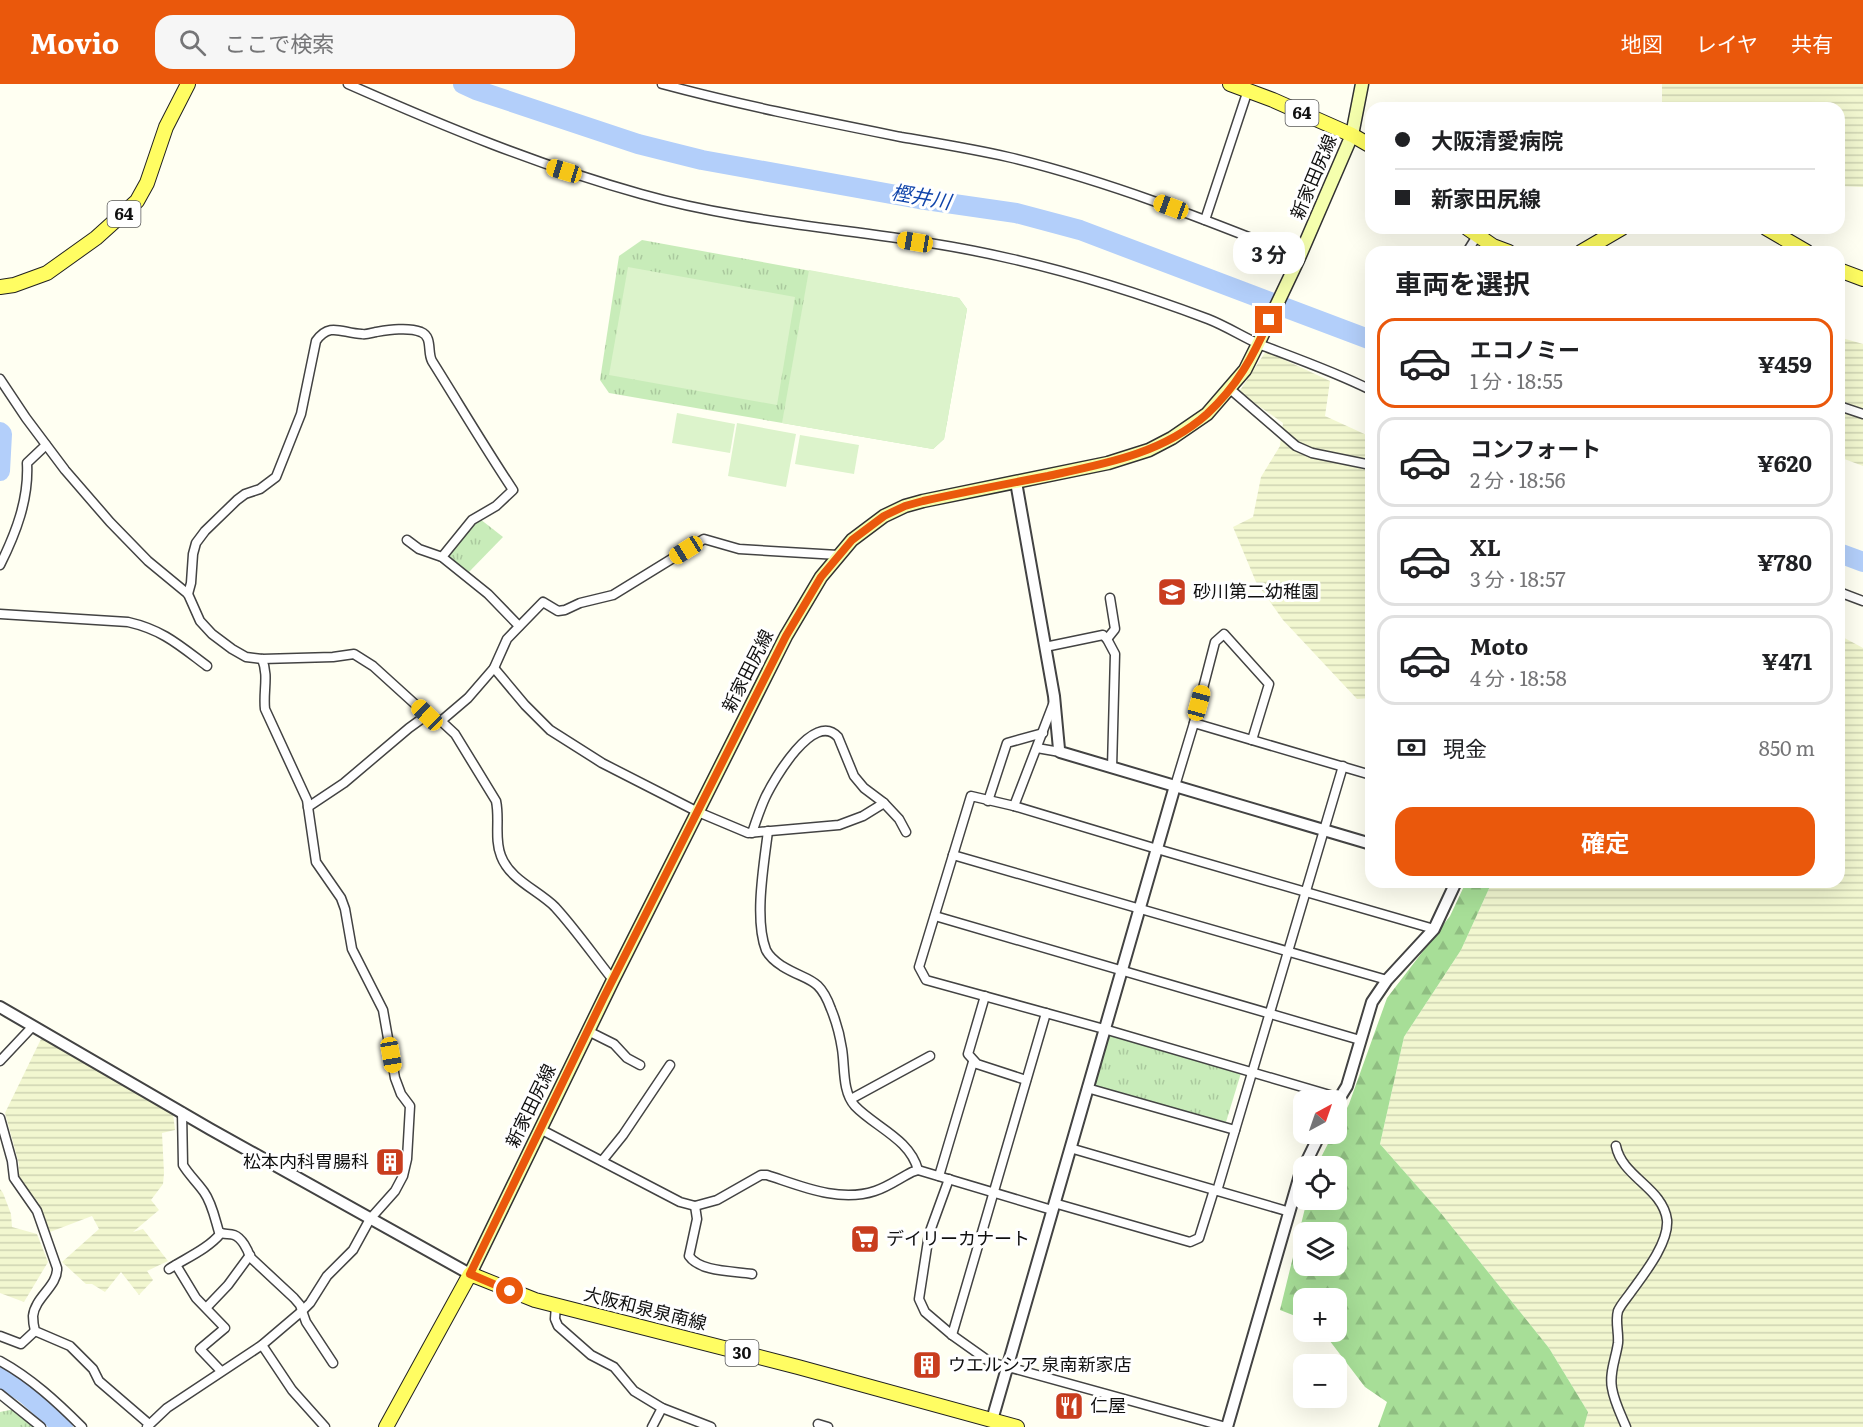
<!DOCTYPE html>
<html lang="ja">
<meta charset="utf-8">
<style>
body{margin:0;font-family:Literata,"Noto Sans JP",serif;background:#f6f6f6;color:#202124;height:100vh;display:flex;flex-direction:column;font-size:22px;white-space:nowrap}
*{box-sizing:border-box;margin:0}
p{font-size:20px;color:#757577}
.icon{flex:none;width:33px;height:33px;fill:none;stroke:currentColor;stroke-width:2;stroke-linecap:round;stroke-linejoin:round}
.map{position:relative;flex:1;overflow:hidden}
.drawer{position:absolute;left:1365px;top:162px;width:480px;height:642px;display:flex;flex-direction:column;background:#fff;border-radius:18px;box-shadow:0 6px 24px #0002}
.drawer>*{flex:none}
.top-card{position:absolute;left:1365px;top:18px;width:480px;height:132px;border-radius:18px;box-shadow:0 6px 24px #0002;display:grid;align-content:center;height:132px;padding:0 30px;background:#fff}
.needle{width:39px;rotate:40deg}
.buttons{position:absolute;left:1293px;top:1006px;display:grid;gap:12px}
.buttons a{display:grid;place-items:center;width:54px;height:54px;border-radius:12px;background:#fff;box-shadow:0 6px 24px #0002;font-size:30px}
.end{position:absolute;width:27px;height:27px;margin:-14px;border:8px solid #ea580c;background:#fff;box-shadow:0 0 0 3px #fff}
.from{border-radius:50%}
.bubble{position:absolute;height:42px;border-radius:18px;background:#fff;box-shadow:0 6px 24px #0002;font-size:20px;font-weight:700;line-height:42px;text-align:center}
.car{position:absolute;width:18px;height:36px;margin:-18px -9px;border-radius:8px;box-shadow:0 0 4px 2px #0007;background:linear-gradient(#f5c518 24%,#345 0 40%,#f5c518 0 76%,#345 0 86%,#f5c518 0)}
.top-card b{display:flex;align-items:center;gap:21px;height:57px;font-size:22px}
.top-card b+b{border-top:2px solid #e0e0e0}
.top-card i{width:15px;height:15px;background:#202124}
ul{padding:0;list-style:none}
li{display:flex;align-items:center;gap:18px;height:90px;margin:0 12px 9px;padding:0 18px;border:3px solid #e0e0e0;border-radius:18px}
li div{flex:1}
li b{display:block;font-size:22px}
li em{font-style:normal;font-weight:700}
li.on{border-color:#ea580c}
li>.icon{width:54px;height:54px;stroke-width:1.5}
h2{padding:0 30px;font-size:27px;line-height:72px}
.pay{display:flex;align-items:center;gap:15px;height:66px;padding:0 30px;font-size:22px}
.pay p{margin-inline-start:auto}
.button{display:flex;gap:12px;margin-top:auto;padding:12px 30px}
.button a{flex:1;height:69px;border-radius:18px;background:#ea580c;color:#fff;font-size:24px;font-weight:700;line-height:69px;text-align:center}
header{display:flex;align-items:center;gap:36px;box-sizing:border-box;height:84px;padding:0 30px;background:#ea580c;color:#fff}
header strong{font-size:28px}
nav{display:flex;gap:33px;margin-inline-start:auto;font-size:21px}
.search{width:420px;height:54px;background:#f6f6f6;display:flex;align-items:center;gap:15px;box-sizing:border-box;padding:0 21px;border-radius:18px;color:#757577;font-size:22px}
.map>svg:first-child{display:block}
.farmland{fill:url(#farmland-rules)}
.forest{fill:url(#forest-firs);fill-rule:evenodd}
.park{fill:url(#park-tufts)}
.pitch{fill:#dcf3cb}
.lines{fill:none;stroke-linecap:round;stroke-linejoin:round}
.river{stroke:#b3cffa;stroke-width:20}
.minor-casing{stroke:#434343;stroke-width:11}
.tertiary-casing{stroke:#434343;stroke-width:14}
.secondary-casing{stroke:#323232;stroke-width:15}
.primary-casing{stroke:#212121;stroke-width:16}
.minor{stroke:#fff;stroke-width:8}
.tertiary{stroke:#fff;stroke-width:10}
.secondary{stroke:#f5ffad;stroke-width:12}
.primary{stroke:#fffd62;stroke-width:14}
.route{stroke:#ea580c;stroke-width:8}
.labels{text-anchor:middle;stroke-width:6;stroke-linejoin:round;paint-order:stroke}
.shield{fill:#fff;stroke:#585858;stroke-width:1.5}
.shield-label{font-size:16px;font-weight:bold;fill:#101010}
.street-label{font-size:18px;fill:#101010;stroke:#fff}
.poi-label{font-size:18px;fill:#101010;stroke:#fff;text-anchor:start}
.water-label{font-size:20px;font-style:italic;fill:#1044aa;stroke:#fff}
</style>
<header>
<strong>Movio</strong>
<div class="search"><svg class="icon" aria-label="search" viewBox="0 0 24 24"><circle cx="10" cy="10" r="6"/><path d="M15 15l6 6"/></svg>ここで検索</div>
<nav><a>地図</a><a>レイヤ</a><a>共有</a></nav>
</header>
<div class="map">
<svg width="1863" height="1343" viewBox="0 0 1863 1343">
<defs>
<pattern id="farmland-rules" width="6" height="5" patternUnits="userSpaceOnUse" patternTransform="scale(1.5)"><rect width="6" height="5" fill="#f2f7d0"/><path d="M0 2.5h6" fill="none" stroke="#ced3b2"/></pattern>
<pattern id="forest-firs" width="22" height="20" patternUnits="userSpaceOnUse" patternTransform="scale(1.5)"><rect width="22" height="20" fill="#a7de97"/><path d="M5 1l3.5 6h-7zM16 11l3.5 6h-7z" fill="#8fbd81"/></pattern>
<pattern id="park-tufts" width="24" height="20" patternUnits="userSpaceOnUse" patternTransform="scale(1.5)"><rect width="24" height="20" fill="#c8ecb9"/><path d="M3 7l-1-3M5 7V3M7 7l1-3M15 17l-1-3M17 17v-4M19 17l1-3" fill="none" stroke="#abc99e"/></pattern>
</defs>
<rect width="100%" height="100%" fill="#fffff2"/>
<g class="farmland">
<path d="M 1662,0 L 1863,0 L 1863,103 L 1839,102 L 1839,24 L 1684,24 L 1662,21 Z"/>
<path d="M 1842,254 L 1863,260 L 1863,382 L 1839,373 L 1839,266 Z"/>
<path d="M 1266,267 L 1330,297 L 1325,332 L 1371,353 L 1371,614 L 1357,615 L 1283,536 L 1256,498 L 1233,443 L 1253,433 L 1261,393 L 1280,362 L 1283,339 L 1239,308 Z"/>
<path d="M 1839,551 L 1863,564 L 1863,1343 L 1584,1343 L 1588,1328 L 1549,1264 L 1440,1128 L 1380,1060 L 1404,953 L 1461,866 L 1492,798 L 1839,798 Z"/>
<path d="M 42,953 L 173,1030 L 175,1046 L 162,1049 L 164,1089 L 163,1100 L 151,1116 L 159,1126 L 133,1148 L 143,1145 L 168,1177 L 147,1187 L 153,1196 L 139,1211 L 121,1188 L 105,1208 L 92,1200 L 86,1200 L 62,1178 L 99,1145 L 92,1132 L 50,1148 L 38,1118 L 21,1099 L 18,1090 L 19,1080 L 5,1029 Z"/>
<path d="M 0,1105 L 3,1109 L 11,1130 L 12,1143 L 37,1150 L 48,1178 L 24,1218 L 0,1209 Z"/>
</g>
<path class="forest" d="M 1466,798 L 1492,798 L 1461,866 L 1404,953 L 1380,1060 L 1440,1128 L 1549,1264 L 1588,1328 L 1584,1343 L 1378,1343 L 1387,1318 L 1365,1303 L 1323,1248 L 1336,1248 L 1336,1215 L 1304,1215 L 1303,1235 L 1280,1226 L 1307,1116 L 1336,1116 L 1336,1083 L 1316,1083 L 1333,1050 L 1336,1050 L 1337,1044 L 1349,1020 L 1387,914 L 1450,832 ZM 1304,1149 L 1336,1149 L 1336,1182 L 1304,1182 Z"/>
<g class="park">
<path d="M 642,156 L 959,214 L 967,225 L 944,355 L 933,365 L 609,309 L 600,296 L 619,172 Z"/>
<path d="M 480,435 L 503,453 L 467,490 L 447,471 Z"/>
<path d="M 1107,951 L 1241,989 L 1226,1038 L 1093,1003 Z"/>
<path d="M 15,1325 L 34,1343 L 0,1343 L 0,1328 Z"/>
</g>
<g class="pitch">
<path d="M 628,183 L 795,213 L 777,321 L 609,291 Z"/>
<path d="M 809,186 L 959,214 L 967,225 L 944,355 L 933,365 L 782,339 Z"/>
<path d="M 677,329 L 735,340 L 730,369 L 672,359 Z"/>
<path d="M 737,339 L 796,350 L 786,403 L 728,392 Z"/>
<path d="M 800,351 L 859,361 L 854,390 L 795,380 Z"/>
</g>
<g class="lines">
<g class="river">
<path d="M 463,0 L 476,6 L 638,60 L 702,76 L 919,115 L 1016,129 L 1080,146 L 1371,256"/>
<path d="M 0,348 L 2,350 L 0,387"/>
<path d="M 1839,469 L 1863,478"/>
<path d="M 0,1293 L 26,1310 L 63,1343"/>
</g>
<g class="minor-casing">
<g id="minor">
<path d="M 348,0 C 443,42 540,82 641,110 C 761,144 891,146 1012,175 C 1078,190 1144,211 1208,235 C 1226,242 1243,253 1261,261 C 1298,275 1335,288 1371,306"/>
<path d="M 662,0 C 740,21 821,37 901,53 C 936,59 973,65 1008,73 C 1108,97 1204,135 1299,173"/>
<path d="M 1205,136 L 1248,6"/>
<path d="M 1467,168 L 1477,152"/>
<path d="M 0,295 L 26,334 L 65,386 L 110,438 L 148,477 L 188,510 L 200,537 L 212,550 L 232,565 L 246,573 L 262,575 L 333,573 L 354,570 L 373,582 L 427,631 L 441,637 L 455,650 L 496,717 C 500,735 494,755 501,772 C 510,796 538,806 555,823 C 576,846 594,872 613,896"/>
<path d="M 1230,305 L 1296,362 L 1312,369 L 1371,381"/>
<path d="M 1839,322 L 1863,330"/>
<path d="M 407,456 L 419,465 L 442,473 L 488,510 L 519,542"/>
<path d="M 0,481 C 16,449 29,415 27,379 L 46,361"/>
<path d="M 1839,508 L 1863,517"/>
<path d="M 188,510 L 191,499 L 193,470 L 196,459 L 205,447 L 237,416 L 245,410 L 260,405 L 276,393 L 301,330 L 316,257 C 330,237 343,250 362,250 C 366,251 371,249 376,248 C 389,246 408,243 421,248 C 433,253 427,268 432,277 C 459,320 485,364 513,406 L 496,422 L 472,436 L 442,473"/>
<path d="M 0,530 L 128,538 C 163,546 179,561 207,582"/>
<path d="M 1107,555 L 1115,545 L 1110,514"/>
<path d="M 1045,563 L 1103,551 L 1107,555 L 1115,570 L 1112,684"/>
<path d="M 494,584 L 525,621 L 550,646 L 602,679 L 698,728 L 748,749 L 839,741 L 863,732 L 884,719"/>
<path d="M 441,637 L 468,614 L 494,584 L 507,555 L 543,518 L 558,527 L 565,526 L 580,519 L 613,511 L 704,455 L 739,465 L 838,471"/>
<path d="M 1194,639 L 1215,558 L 1224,550 L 1269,600 L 1252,656"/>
<path d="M 1037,664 L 1060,668"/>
<path d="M 1175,702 L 1194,639 L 1371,691"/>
<path d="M 988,717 L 1007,659 L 1043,649"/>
<path d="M 1014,722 L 1054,618"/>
<path d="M 308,723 L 344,699 L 409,644 L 427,631"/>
<path d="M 768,747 C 764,780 754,835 766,866 C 769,872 776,878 782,882 C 808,898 819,892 831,925 C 836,937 840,952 842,965 C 845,983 842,1008 855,1022 C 875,1043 910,1055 918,1086"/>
<path d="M 752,749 C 756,737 760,725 765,714 C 774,695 814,626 838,653 L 854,692 L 864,704 L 884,719 L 899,735 L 906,748"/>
<path d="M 953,771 L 1387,896"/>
<path d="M 935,832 L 1360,956"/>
<path d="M 985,912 L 968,970 L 977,980 L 1026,996"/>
<path d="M 588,947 L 614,960 L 627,974 L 640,981"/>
<path d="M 0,977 L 33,942"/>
<path d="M 1087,1004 L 1235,1046"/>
<path d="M 1340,1014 L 1104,945 L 926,896 L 919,883 L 971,712 L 1014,722 L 1157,765 L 1434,845"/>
<path d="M 851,1015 L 930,972"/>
<path d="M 182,1028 L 183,1081 C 189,1091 197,1098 204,1108 C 212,1119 215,1135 219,1148 C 224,1151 229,1149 234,1151 C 242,1154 248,1166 250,1173 L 294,1214 L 300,1221 L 306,1238 L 333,1279"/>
<path d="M 0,1034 L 12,1077 L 14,1094 L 37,1127 L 57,1184 C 58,1202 35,1213 33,1232 C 33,1237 34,1243 35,1247 L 70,1262 L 93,1285 L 99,1297 L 149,1340"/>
<path d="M 540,1045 L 680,1118 L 695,1122 L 717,1116 L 761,1091 L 767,1091 C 801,1102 839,1119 875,1107 C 888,1103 900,1094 912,1088 L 918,1086 L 1052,1126"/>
<path d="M 1616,1062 C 1622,1093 1663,1104 1667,1136 C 1669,1159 1644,1190 1631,1208 C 1627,1214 1621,1220 1618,1227 C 1615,1237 1619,1249 1618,1259 C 1616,1274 1609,1289 1612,1304 C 1614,1317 1621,1331 1626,1343"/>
<path d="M 1070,1064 L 1290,1128"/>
<path d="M 602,1077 L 623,1051 L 670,981"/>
<path d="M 939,1092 L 973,978"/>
<path d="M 949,1095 L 929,1150 L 919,1215 L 925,1228 L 952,1251 L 990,1278 L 1226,1343"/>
<path d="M 1217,1107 L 1343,682"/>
<path d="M 1054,1119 L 1190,1158 L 1199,1154 L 1214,1106"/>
<path d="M 695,1122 L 697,1135 L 689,1172 C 700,1188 733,1187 752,1190"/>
<path d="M 176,1181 L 196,1214 L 225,1244 L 200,1265 L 221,1287"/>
<path d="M 169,1185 C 186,1174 208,1165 221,1149"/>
<path d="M 556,1221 L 555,1235 L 558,1242 L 591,1271 L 614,1283 L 634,1307 L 662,1324 L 711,1343"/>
<path d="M 207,1223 L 228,1201 L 250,1171"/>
<path d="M 952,1251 L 1046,929"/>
<path d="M 0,1252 L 21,1260 L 35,1247"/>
<path d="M 262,1261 L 292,1306 L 325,1343"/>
<path d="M 0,1277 C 31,1294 57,1318 82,1343"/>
<path d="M 0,1310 L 41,1343"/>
<path d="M 818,1340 L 828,1343"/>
<path d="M 147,1343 L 167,1324 L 262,1261 L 302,1227 L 310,1219 L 327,1192 L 353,1166 L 370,1135 L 395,1107 L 403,1092 L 407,1075 L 410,1022 L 401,1010 L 395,994 L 383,926 L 352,865 L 345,825 L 341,814 L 316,778 L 307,716 L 265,625 C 263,607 269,592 262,575"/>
<path d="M 652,1343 L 662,1324"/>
</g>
</g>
<g class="tertiary-casing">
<g id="tertiary">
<path d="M 1016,398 L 1054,612 L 1059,665 L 1060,668 L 1371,760"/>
<path d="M 0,923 L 210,1045 L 470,1190"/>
<path d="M 1336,1020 L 1347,1002 L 1372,918 L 1387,896 L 1434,845 L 1456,798"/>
<path d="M 992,1336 L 1175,702"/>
<path d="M 1227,1343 L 1300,1091 L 1320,1050"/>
</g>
</g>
<g class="secondary-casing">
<path id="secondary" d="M 470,1190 L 613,896 L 786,552 L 821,493 L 852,456 L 884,432 L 905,422 L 923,417 L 1108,379 L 1149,366 L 1172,354 L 1207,330 L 1245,286 L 1260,256 L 1298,176 L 1352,51 L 1362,0"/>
</g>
<g class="primary-casing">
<g id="primary">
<path d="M 1230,0 L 1273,16 L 1352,51 L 1371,62"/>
<path d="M 1467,144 L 1493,162 L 1509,168"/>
<path d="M 1766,144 L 1807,168"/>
<path d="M 1581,168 L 1622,144"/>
<path d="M 1839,186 L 1863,195"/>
<path d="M 0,203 L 14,201 L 47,189 L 96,154 L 137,117 L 147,99 L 166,43 L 188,0"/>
<path d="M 386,1343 L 470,1190 L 535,1216 L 798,1283 L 1017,1343"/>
</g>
</g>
<use href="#minor" class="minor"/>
<use href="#tertiary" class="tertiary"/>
<use href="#secondary" class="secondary"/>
<use href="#primary" class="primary"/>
</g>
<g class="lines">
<path class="route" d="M 510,1207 L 470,1190 L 604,913 L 786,552 L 821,493 L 852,456 L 884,432 L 905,422 L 923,417 C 964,408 1006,400 1048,392 C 1104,380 1162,370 1207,330 C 1237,302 1253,273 1269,236"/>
</g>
<defs>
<g id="school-square" transform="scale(1.5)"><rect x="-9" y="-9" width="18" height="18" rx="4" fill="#c93d1e" stroke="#fff"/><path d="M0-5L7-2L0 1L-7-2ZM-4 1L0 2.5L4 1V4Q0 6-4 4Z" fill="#fff"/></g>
<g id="building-square" transform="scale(1.5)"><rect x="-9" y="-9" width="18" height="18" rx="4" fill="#c93d1e" stroke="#fff"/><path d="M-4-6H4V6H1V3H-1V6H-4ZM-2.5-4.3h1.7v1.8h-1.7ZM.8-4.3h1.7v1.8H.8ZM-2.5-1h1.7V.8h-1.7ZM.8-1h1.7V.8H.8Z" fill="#fff"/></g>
<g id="supermarket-square" transform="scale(1.5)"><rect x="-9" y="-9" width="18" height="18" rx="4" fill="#c93d1e" stroke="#fff"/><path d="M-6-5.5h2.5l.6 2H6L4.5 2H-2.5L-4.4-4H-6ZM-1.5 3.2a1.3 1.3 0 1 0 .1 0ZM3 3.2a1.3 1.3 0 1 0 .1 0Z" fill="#fff"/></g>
<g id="restaurant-square" transform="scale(1.5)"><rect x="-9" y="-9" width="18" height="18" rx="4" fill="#c93d1e" stroke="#fff"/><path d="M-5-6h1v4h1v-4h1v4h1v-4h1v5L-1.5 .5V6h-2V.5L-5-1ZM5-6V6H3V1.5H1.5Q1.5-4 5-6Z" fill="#fff"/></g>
</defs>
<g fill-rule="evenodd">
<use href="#school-square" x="1172" y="508"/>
<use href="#building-square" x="390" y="1078"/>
<use href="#supermarket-square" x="865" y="1155"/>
<use href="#building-square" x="927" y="1281"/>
<use href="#restaurant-square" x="1069" y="1322"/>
</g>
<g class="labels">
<g class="shield">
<rect x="1285.5" y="16" width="33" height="26" rx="4.5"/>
<rect x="107.5" y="117" width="33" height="26" rx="4.5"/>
<rect x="725.5" y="1256" width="33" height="26" rx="4.5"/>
</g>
<g class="shield-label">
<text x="1302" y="35">64</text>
<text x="124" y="136">64</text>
<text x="742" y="1275">30</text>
</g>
<g class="street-label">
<text transform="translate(1314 93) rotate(-67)" y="6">新家田尻線</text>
<text transform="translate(748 587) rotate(-63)" y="6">新家田尻線</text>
<text transform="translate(531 1022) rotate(-64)" y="6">新家田尻線</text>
<text transform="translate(645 1225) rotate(14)" y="6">大阪和泉泉南線</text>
</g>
<g class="poi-label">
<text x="1193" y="514">砂川第二幼稚園</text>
<text x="369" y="1084" text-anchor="end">松本内科胃腸科</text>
<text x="886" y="1161">デイリーカナート</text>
<text x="948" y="1287">ウエルシア 泉南新家店</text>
<text x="1090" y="1328">仁屋</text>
</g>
<g class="water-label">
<text transform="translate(921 113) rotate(10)" y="7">樫井川</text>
</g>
</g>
</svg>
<div class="buttons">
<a><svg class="needle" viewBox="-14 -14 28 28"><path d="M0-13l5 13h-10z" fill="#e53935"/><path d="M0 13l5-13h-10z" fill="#757577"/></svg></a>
<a><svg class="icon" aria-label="locate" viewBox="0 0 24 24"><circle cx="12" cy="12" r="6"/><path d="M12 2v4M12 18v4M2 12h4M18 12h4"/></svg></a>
<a><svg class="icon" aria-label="layers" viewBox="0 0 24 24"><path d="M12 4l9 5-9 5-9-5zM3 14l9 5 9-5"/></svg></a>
<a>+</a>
<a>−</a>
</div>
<i class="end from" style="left:510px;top:1207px"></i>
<i class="end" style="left:1269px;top:236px"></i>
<div class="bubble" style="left:1233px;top:148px;width:72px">3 分</div>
<i class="car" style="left:564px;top:87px;rotate:287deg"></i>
<i class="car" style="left:1171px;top:123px;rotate:290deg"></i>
<i class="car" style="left:915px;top:158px;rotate:279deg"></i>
<i class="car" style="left:686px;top:466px;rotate:238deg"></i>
<i class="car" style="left:1199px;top:619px;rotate:15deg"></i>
<i class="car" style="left:427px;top:631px;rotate:314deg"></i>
<i class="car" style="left:391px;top:971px;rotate:170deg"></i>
<div class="top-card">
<b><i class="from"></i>大阪清愛病院</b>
<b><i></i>新家田尻線</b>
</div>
<section class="drawer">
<h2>車両を選択</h2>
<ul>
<li class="on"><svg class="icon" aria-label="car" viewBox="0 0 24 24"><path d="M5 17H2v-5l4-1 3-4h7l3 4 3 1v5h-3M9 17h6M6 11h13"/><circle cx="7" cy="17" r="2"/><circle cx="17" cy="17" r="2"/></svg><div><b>エコノミー</b><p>1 分 · 18:55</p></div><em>¥459</em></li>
<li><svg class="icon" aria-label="car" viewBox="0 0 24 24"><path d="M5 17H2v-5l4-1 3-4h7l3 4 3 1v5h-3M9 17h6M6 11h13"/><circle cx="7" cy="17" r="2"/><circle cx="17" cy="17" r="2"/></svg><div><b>コンフォート</b><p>2 分 · 18:56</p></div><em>¥620</em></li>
<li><svg class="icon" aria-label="car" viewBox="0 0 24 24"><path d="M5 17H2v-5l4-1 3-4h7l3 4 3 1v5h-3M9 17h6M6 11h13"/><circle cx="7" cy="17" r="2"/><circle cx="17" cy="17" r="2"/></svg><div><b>XL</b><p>3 分 · 18:57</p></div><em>¥780</em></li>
<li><svg class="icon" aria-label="car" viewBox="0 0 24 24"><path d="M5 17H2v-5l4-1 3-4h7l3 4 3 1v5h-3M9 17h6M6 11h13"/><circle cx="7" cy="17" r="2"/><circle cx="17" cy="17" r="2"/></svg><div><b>Moto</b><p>4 分 · 18:58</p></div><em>¥471</em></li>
</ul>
<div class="pay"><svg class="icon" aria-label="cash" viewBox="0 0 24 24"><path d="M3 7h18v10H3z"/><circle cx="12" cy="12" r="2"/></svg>現金<p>850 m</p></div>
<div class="button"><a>確定</a></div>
</section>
</div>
